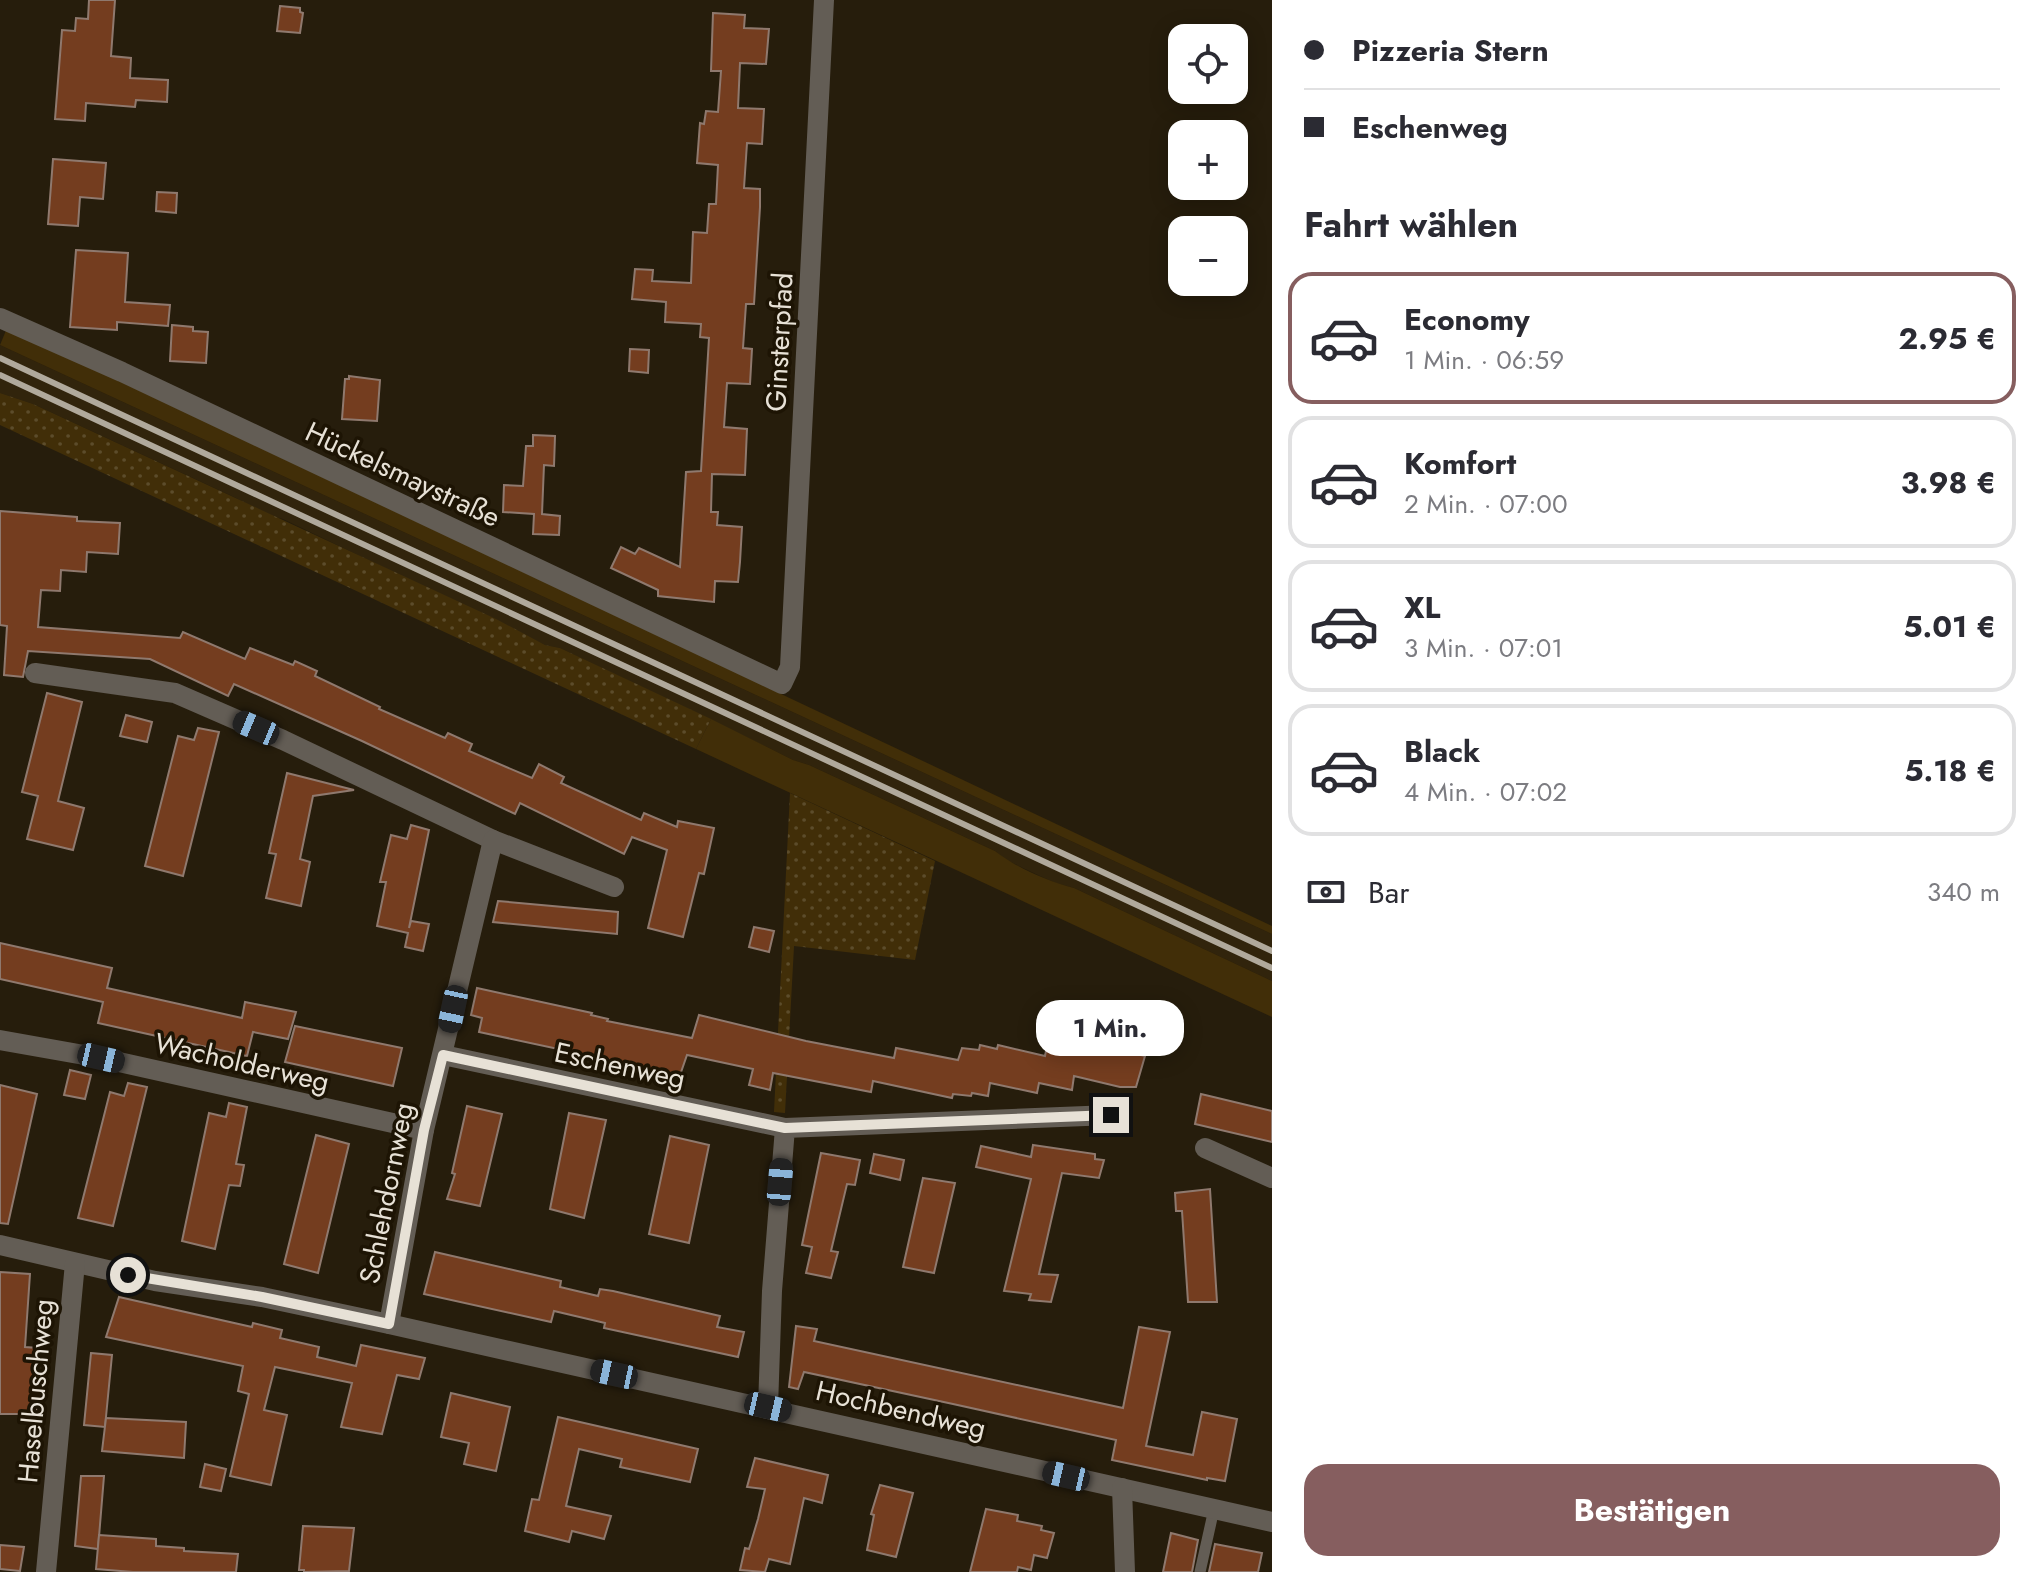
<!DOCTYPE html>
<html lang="de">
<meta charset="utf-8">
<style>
body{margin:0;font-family:Jost,sans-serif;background:#f7f7f7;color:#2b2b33;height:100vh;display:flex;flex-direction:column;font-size:30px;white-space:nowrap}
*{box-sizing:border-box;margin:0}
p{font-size:26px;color:#7c7c81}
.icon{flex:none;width:44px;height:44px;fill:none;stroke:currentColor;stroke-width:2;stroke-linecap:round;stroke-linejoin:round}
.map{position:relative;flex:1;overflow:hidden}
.drawer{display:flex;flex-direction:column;background:#fff;width:760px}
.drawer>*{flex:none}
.guide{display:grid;align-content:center;height:176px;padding:0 32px;background:#fff}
.controls{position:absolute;left:1168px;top:24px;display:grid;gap:16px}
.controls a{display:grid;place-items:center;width:80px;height:80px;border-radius:16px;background:#fff;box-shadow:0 4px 20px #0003;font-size:40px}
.end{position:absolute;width:36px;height:36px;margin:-18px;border:10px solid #e7e1d6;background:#111;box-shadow:0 0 0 4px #111}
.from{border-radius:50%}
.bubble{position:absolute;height:56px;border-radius:24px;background:#fff;box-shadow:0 4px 20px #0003;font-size:26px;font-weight:700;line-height:56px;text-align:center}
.car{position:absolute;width:24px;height:48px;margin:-24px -12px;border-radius:10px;box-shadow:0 0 6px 2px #0007;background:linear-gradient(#222 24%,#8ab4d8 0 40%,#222 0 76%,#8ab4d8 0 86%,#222 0)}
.guide b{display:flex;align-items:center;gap:28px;height:76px;font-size:30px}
.guide b+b{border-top:2px solid #e1e1e2}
.guide i{width:20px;height:20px;background:#2b2b33}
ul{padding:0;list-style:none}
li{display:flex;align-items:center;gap:24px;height:132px;margin:0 16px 12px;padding:0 16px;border:4px solid #e1e1e2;border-radius:24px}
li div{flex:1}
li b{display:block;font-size:30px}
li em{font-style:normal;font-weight:700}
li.selected{border-color:#865e5f}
li>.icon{width:72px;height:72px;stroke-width:1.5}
h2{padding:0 32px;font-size:36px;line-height:96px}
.pay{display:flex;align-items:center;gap:20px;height:88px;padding:0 32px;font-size:30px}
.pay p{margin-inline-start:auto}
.cta{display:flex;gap:16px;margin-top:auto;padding:16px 32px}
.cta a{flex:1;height:92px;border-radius:24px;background:#865e5f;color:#fff;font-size:32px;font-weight:700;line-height:92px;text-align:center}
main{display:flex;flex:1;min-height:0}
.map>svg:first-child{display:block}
.built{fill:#31240c}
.grass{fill:#412e08}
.park{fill:url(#park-dots)}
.building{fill:#743d1f;stroke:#8f796e;stroke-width:2}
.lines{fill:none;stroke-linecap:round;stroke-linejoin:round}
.service{stroke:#635d55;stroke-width:11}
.minor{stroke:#635d55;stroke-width:20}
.rail{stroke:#b0a99c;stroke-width:6}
.route{stroke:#e7e1d6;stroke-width:10}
.labels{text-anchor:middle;stroke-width:7;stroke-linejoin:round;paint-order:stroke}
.street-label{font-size:28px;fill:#e7e1d6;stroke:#1d1404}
</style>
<main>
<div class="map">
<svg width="1272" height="1572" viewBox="0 0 1272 1572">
<defs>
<pattern id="park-dots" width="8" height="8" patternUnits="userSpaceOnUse" patternTransform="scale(2)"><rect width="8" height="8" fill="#412e08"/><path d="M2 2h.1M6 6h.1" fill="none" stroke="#5c4c2b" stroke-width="1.8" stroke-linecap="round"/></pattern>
</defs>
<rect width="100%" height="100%" fill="#261d0c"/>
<path class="built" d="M 0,345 L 1272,934 L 1272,981 L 1074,888 L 1055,883 L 1004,859 L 995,851 L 809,765 L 793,760 L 560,648 L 545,645 L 283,519 L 264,514 L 236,498 L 33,404 L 0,393 Z"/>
<g class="grass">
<path d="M 7,328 L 1272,926 L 1272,934 L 0,345 Z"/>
<path d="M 711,719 L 793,760 L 809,765 L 995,851 C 1017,868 1047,881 1074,888 L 1272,981 L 1272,1017 L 696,749 Z"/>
</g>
<g class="park">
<path d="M 0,393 L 33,404 L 496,619 L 545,645 L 560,648 L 711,719 L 696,749 L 0,425 Z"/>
<path d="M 790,793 L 935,861 L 915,960 L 794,946 L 785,1113 L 774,1112 Z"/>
</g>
<g class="building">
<path d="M 89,0 L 115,0 L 111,56 L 131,58 L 130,78 L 168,80 L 167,102 L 136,100 L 135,107 L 86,103 L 85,121 L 55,119 L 62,30 L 75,31 L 76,18 L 88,19 Z"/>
<path d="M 280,6 L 300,8 L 300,12 L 303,13 L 300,33 L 277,31 Z"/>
<path d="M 713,13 L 745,15 L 744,28 L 769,29 L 766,64 L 740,63 L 738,108 L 764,109 L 762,144 L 747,143 L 744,188 L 760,189 L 760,207 L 754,304 L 746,304 L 743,348 L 752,349 L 750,384 L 727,383 L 724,427 L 747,429 L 745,475 L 712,474 L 711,512 L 718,512 L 717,525 L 742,527 L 740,562 L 738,582 L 715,581 L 714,602 L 658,596 L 658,590 L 611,568 L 621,547 L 635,554 L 639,548 L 680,567 L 686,472 L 701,471 L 709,338 L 700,337 L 701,324 L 665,322 L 666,302 L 632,299 L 635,269 L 653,270 L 652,281 L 691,283 L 693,232 L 707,233 L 709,204 L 716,204 L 718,165 L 697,163 L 700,123 L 704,124 L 706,111 L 718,112 L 721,71 L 711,71 Z"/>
<path d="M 53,159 L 106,163 L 103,199 L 80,197 L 78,226 L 48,224 Z"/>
<path d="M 157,192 L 177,193 L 176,213 L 156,211 Z"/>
<path d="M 76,250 L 128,253 L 125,302 L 170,305 L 168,326 L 117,322 L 117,330 L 70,327 Z"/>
<path d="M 172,325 L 193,327 L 193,331 L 208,332 L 206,363 L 170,361 Z"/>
<path d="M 630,349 L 649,350 L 648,373 L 629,371 Z"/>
<path d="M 349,376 L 380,380 L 377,421 L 342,419 L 345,379 L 349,379 Z"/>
<path d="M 533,435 L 555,436 L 554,466 L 544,465 L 542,514 L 560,516 L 559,535 L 533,534 L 534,514 L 503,512 L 504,485 L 523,486 L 526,446 L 533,446 Z"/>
<path d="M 0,511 L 77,517 L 77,521 L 120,523 L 118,554 L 87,552 L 86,572 L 61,570 L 60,591 L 41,590 L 38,627 L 180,638 L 183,632 L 245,659 L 250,648 L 293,665 L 295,661 L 317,671 L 315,676 L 380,707 L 379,709 L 445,738 L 448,733 L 472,744 L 469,751 L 532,778 L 539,764 L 564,777 L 561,783 L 641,820 L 644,813 L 677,827 L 678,821 L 714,828 L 704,874 L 699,873 L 683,937 L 648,928 L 667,850 L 632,837 L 624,854 L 520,803 L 515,814 L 362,741 L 234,684 L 228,696 L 150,659 L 28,651 L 23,677 L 4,675 L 7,626 L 0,625 Z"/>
<path d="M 47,693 L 82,702 L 58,801 L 84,808 L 73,850 L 27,839 L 38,796 L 22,792 Z"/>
<path d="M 126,715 L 152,722 L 147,742 L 120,736 Z"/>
<path d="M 198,728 L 219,732 L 183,876 L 145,866 L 178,736 L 194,740 Z"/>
<path d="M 287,773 L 354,790 L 313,796 L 300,859 L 310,862 L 301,906 L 266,898 L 276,854 L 269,853 Z"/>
<path d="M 411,825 L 429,830 L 409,928 L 411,921 L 429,924 L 423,951 L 405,947 L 408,933 L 377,926 L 386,882 L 380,882 L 391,835 L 407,839 Z"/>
<path d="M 498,901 L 618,912 L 617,934 L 493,922 Z"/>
<path d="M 754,927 L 774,931 L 769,952 L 749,947 Z"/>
<path d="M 0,943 L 112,968 L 107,988 L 242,1018 L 245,1002 L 296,1012 L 288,1039 L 253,1032 L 247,1056 L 98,1023 L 103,1002 L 0,979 Z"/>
<path d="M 477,988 L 592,1013 L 591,1015 L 608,1019 L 607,1021 L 692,1038 L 699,1015 L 806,1041 L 894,1058 L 896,1048 L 958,1060 L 962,1048 L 979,1050 L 980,1045 L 997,1049 L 998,1045 L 1045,1056 L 1046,1051 L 1061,1054 L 1064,1041 L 1079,1044 L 1080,1040 L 1145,1056 L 1136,1087 L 1120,1087 L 1074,1076 L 1072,1090 L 1039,1083 L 1037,1093 L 990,1083 L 988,1096 L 972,1093 L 971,1096 L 953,1094 L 952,1098 L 873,1081 L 871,1092 L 773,1073 L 770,1090 L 749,1085 L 753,1069 L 687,1055 L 680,1075 L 479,1032 L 482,1018 L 471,1015 Z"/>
<path d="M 295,1026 L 402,1048 L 393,1086 L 285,1062 Z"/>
<path d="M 70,1070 L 91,1075 L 85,1099 L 64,1095 Z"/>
<path d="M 128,1083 L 147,1087 L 113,1226 L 78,1218 L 110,1092 L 124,1096 Z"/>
<path d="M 0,1085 L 37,1094 L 8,1224 L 0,1223 Z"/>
<path d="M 1201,1094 L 1272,1111 L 1272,1142 L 1195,1124 Z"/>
<path d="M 229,1103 L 247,1107 L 236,1164 L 244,1165 L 240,1186 L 229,1185 L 215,1249 L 182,1241 L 209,1113 L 226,1117 Z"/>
<path d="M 467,1106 L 502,1114 L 480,1206 L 447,1199 L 455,1174 L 452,1173 Z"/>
<path d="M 569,1113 L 606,1120 L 584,1218 L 550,1209 Z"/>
<path d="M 316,1135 L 349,1144 L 318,1273 L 284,1264 Z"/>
<path d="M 670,1136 L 709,1145 L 689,1243 L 649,1234 Z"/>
<path d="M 1033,1145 L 1095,1154 L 1095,1159 L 1104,1160 L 1099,1178 L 1062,1173 L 1039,1274 L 1058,1275 L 1051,1302 L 1029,1300 L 1031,1294 L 1004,1291 L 1031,1179 L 976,1167 L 981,1146 L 1031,1157 Z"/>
<path d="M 821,1153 L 860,1160 L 855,1185 L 847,1184 L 831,1251 L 838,1252 L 831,1278 L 806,1273 L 812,1247 L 802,1245 Z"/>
<path d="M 874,1154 L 904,1160 L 900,1180 L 870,1173 Z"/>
<path d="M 923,1178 L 955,1183 L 934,1273 L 903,1267 Z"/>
<path d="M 1210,1189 L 1217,1302 L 1188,1302 L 1182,1211 L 1176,1211 L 1175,1193 Z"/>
<path d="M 435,1252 L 561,1281 L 560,1287 L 598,1296 L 600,1289 L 613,1291 L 720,1316 L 717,1327 L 744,1332 L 738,1357 L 604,1328 L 605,1323 L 554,1311 L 551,1322 L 424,1294 Z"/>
<path d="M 0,1272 L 30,1274 L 25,1347 L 38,1348 L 36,1414 L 0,1414 Z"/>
<path d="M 119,1297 L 252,1327 L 253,1323 L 282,1330 L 280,1338 L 319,1347 L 317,1357 L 356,1366 L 361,1345 L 425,1358 L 419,1379 L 397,1375 L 382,1434 L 341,1427 L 352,1383 L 275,1367 L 264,1410 L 287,1415 L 271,1485 L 230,1476 L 249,1394 L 238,1391 L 243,1366 L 106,1337 Z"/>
<path d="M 796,1326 L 817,1329 L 814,1341 L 1123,1408 L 1139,1327 L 1170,1332 L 1146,1446 L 1193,1455 L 1202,1412 L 1237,1419 L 1225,1481 L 1207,1478 L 1207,1480 L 1112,1460 L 1116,1440 L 953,1404 L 804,1372 L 798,1389 L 789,1387 Z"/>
<path d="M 91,1353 L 112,1355 L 105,1427 L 84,1425 Z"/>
<path d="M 451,1393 L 510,1407 L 496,1471 L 464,1464 L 469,1443 L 441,1437 Z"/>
<path d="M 558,1417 L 698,1449 L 690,1482 L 620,1467 L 622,1459 L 579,1449 L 566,1506 L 611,1516 L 604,1539 L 572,1531 L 569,1542 L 525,1531 L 532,1499 L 539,1500 Z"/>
<path d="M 106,1418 L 186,1422 L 184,1458 L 102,1451 Z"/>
<path d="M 755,1458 L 828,1475 L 822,1503 L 804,1498 L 790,1564 L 769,1559 L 765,1572 L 740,1570 L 745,1548 L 749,1549 L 758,1519 L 765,1489 L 747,1487 Z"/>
<path d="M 205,1464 L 226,1469 L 221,1491 L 200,1487 Z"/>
<path d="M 81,1476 L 104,1476 L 98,1549 L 75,1546 Z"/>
<path d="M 880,1485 L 913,1493 L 896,1557 L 867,1550 L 874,1515 L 871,1514 Z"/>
<path d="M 986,1509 L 1018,1515 L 1017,1521 L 1042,1526 L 1041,1530 L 1054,1533 L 1047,1558 L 1034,1555 L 1031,1570 L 1018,1567 L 1017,1572 L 970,1572 Z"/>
<path d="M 303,1526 L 354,1528 L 349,1571 L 304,1572 L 304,1570 L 299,1570 Z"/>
<path d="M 1171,1533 L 1198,1540 L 1192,1572 L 1163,1572 Z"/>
<path d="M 99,1535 L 156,1539 L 156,1546 L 184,1548 L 184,1551 L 238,1554 L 236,1572 L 133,1572 L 96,1569 Z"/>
<path d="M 1215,1544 L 1262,1553 L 1258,1572 L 1209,1572 Z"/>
<path d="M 0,1545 L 24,1547 L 20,1571 L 0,1569 Z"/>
</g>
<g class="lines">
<path class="service" d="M 1200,1572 L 1214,1509"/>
<g class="minor">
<path d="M 0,318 L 122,372 L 782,684 L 790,667 L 824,0"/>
<path d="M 35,673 L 175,693 L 283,740 L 493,840"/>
<path d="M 0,1040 L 101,1058 L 424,1130"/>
<path d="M 443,1055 L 785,1128"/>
<path d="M 1205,1148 L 1272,1178"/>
<path d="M 0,1245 L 155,1281 L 262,1297 L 389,1324 L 1272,1522"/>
<path d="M 389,1324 L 424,1130 L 493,840 L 614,887"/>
<path d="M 768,1407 L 772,1291 L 785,1128 L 1111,1115"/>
<path d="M 1122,1488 L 1125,1572"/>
<path d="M 46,1572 L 75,1263"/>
</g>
<g class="rail">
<path d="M 0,358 L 1272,951"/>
<path d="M 0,375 L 1272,968"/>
</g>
</g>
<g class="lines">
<path class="route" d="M 128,1275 L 262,1297 L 389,1324 L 424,1130 L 443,1055 L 785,1128 L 1111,1115"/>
</g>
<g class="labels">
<g class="street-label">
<text transform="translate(779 342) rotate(-87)" y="10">Ginsterpfad</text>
<text transform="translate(403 474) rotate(25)" y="10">Hückelsmaystraße</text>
<text transform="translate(242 1062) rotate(13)" y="10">Wacholderweg</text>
<text transform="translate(620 1065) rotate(12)" y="10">Eschenweg</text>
<text transform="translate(386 1193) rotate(-79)" y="10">Schlehdornweg</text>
<text transform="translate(35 1391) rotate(-85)" y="10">Haselbuschweg</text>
<text transform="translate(901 1409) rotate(13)" y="10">Hochbendweg</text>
</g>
</g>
</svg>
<div class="controls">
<a><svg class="icon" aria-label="locate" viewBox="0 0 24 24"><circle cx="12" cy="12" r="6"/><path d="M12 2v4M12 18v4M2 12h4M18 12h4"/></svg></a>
<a>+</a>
<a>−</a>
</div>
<i class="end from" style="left:128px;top:1275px"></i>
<i class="end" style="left:1111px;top:1115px"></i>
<div class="bubble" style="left:1036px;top:1000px;width:148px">1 Min.</div>
<i class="car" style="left:256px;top:728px;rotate:293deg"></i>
<i class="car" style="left:453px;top:1009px;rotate:192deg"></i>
<i class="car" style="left:101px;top:1058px;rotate:103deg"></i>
<i class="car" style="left:780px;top:1182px;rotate:5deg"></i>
<i class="car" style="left:614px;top:1374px;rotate:282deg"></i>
<i class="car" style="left:768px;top:1407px;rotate:103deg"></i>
<i class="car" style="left:1066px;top:1476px;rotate:283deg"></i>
</div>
<section class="drawer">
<div class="guide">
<b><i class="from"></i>Pizzeria Stern</b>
<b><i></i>Eschenweg</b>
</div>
<h2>Fahrt wählen</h2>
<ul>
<li class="selected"><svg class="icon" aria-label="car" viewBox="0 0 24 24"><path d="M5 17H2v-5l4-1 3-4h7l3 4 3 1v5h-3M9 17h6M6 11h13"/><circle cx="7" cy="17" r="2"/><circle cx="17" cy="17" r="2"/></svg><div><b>Economy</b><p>1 Min. · 06:59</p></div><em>2.95 €</em></li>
<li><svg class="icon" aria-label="car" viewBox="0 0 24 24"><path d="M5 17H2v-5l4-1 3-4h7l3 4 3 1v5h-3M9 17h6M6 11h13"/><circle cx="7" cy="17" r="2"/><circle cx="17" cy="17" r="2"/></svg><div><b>Komfort</b><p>2 Min. · 07:00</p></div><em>3.98 €</em></li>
<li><svg class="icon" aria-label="car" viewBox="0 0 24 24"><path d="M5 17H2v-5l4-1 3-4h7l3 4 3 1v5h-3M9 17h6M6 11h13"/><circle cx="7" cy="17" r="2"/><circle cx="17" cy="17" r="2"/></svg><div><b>XL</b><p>3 Min. · 07:01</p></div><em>5.01 €</em></li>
<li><svg class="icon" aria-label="car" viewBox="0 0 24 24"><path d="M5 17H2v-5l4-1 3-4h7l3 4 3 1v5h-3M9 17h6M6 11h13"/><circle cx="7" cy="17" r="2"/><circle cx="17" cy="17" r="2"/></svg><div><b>Black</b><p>4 Min. · 07:02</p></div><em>5.18 €</em></li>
</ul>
<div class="pay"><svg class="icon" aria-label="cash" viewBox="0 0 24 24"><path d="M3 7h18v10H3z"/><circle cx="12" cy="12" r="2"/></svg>Bar<p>340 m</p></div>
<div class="cta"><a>Bestätigen</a></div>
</section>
</main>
